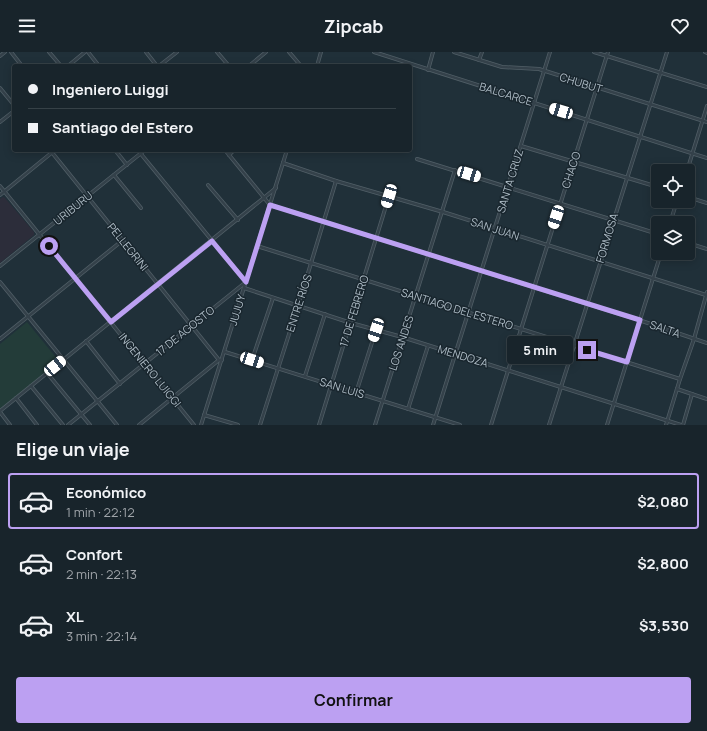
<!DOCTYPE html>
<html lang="es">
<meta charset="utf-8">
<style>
body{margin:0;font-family:Manrope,sans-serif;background:#212c33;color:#f1f3f6;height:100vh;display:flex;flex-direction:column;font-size:15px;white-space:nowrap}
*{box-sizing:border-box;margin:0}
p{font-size:13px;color:#9fa4a9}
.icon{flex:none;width:22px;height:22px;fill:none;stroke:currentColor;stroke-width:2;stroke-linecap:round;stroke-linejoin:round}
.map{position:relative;height:373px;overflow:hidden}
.side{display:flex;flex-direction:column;background:#18242b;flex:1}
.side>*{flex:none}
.hud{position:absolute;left:12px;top:12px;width:400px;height:88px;border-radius:4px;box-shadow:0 2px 10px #0003,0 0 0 1px #364147;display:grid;align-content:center;height:88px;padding:0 16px;background:#18242b}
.buttons{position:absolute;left:651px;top:112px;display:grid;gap:8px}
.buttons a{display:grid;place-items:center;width:44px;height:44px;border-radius:4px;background:#18242b;box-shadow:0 2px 10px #0003,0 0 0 1px #364147;font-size:20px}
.end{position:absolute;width:18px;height:18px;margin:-9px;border:5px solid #bca0f2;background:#111;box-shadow:0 0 0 2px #111}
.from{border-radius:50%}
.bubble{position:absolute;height:28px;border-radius:4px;background:#18242b;box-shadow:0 2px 10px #0003,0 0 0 1px #364147;font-size:13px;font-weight:700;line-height:28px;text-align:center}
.car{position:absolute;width:12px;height:24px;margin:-12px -6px;border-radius:5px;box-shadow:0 0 3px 1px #0007;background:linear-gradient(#fff 24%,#345 0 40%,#fff 0 76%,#345 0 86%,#fff 0)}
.hud b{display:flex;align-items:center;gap:14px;height:38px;font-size:15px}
.hud b+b{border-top:1px solid #364147}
.hud i{width:10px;height:10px;background:#f1f3f6}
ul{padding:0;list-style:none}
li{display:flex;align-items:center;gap:12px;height:56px;margin:0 8px 6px;padding:0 8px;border:2px solid transparent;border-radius:4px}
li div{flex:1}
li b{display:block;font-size:15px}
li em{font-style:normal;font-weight:700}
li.on{border-color:#bca0f2}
li>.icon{width:36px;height:36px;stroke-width:1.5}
h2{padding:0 16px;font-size:18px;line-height:48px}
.button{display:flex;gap:8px;margin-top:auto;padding:8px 16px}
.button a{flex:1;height:46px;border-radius:4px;background:#bca0f2;color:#111;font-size:16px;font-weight:700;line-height:46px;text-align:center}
header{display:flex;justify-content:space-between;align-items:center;height:52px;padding:0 16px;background:#18242b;font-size:18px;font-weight:700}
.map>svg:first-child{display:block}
.medical{fill:#2c2d3a}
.green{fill:#233c39}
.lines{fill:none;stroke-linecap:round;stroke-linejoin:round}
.minor-casing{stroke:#515f67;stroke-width:4}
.minor{stroke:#34414a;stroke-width:2.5}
.route{stroke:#bca0f2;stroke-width:5}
.labels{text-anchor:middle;stroke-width:3;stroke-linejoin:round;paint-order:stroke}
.street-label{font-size:11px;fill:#aebcc6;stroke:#19262e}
</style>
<header><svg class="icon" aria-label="menu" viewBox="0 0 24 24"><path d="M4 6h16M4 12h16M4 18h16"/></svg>Zipcab<svg class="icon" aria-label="heart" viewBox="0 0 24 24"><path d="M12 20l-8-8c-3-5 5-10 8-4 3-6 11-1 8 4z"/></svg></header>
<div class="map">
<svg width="707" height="373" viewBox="0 0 707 373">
<rect width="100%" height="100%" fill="#203039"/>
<path class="medical" d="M 3,145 L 5,146 L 34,180 L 34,183 L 0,211 L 0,147 Z"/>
<path class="green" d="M 27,270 L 59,309 L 0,358 L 0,292 Z"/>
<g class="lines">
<g class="minor-casing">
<g id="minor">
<path d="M 11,0 L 22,14"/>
<path d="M 49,0 L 61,14"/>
<path d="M 88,0 L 99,14"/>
<path d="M 146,0 L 157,14"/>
<path d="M 217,0 L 229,14"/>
<path d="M 289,0 L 301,14"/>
<path d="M 374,0 L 707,106"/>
<path d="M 454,0 L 502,15 L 539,17 L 707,70"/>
<path d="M 594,0 L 707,35"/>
<path d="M 705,0 L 707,1"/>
<path d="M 0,4 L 5,0"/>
<path d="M 479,8 L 482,0"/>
<path d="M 68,14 L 85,0"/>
<path d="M 159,14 L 177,0"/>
<path d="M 249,14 L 266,0"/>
<path d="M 317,14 L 321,0"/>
<path d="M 428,18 L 433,0"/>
<path d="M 0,36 L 14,53"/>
<path d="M 0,70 L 14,59"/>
<path d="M 521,94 L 658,135"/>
<path d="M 50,98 L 219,308 L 222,308"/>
<path d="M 115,98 L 127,113"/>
<path d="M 225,98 L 270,153 L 639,268 L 707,291"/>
<path d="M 229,103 L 234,98"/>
<path d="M 417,107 L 658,182"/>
<path d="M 283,111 L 336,129 L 443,160 L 706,243"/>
<path d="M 687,119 L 707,54"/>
<path d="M 114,123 L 141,156"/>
<path d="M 208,133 L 238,168"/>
<path d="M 0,134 L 194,373"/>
<path d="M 0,143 L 55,98"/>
<path d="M 688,145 L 707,151"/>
<path d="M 670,171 L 677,149"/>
<path d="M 688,191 L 707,197"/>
<path d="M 257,194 L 680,327"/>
<path d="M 0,214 L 145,98"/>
<path d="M 0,230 L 117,373"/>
<path d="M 244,236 L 351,271 L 402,285 L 681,373"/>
<path d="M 0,287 L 123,188"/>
<path d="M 86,289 L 120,332"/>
<path d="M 225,300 L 460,373"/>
<path d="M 252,308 L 273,246"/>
<path d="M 47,321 L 90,373"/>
<path d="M 305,324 L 325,262"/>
<path d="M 31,334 L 63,373"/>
<path d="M 677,337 L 707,347"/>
<path d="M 356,341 L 376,278"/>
<path d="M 16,346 L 37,373"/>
<path d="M 408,357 L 428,294"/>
<path d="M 0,359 L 276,136"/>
<path d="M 0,360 L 10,373"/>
<path d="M 204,363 L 238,373"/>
<path d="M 68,373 L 246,230 L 141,102"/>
<path d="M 139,373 L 219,308"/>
<path d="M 201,373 L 287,98"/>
<path d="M 260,373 L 298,254 L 336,129"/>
<path d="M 319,373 L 389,144"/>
<path d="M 375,373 L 455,118"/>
<path d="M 433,373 L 550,0"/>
<path d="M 491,373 L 608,0"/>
<path d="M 549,373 L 667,0"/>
<path d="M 607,373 L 661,201"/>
<path d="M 666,373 L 680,327 L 694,287 L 707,240"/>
<path d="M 683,373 L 692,342"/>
</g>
</g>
<use href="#minor" class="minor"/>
</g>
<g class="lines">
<path class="route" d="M 49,194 L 111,270 L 212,189 L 246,230 L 270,153 L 640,268 L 627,310 L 587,298"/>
</g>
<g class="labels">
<g class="street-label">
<text transform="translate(581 31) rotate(17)" y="4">CHUBUT</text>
<text transform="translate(506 42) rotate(17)" y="4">BALCARCE</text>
<text transform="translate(571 118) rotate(-72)" y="4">CHACO</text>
<text transform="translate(510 129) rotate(-73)" y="4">SANTA CRUZ</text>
<text transform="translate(73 156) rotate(-39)" y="4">URIBURU</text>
<text transform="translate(495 177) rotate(18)" y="4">SAN JUAN</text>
<text transform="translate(607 186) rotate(-73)" y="4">FORMOSA</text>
<text transform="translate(128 195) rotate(51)" y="4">PELLEGRINI</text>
<text transform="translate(299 251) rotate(-72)" y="4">ENTRE RÍOS</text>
<text transform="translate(457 257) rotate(17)" y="4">SANTIAGO DEL ESTERO</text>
<text transform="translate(237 258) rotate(-73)" y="4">JUJUY</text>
<text transform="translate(354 259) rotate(-73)" y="4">17 DE FEBRERO</text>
<text transform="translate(665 277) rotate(19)" y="4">SALTA</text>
<text transform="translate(185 279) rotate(-39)" y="4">17 DE AGOSTO</text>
<text transform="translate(401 291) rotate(-72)" y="4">LOS ANDES</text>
<text transform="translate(463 304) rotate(17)" y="4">MENDOZA</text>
<text transform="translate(150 318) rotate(51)" y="4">INGENIERO LUIGGI</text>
<text transform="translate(342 336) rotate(17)" y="4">SAN LUIS</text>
</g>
</g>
</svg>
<div class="buttons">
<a><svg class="icon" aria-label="locate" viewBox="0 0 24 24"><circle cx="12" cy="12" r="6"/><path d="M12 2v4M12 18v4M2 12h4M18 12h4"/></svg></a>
<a><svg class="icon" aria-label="layers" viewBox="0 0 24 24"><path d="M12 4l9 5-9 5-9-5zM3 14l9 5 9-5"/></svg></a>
</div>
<i class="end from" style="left:49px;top:194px"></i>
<i class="end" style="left:587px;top:298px"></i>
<div class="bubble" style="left:507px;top:284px;width:66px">5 min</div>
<i class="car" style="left:561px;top:59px;rotate:287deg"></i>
<i class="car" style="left:469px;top:122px;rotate:107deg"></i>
<i class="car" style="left:389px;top:144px;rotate:197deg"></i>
<i class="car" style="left:556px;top:165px;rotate:198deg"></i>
<i class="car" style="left:376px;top:278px;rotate:198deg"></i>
<i class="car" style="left:252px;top:308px;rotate:108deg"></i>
<i class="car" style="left:55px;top:314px;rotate:51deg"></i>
<div class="hud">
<b><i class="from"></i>Ingeniero Luiggi</b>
<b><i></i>Santiago del Estero</b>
</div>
</div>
<section class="side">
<h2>Elige un viaje</h2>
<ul>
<li class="on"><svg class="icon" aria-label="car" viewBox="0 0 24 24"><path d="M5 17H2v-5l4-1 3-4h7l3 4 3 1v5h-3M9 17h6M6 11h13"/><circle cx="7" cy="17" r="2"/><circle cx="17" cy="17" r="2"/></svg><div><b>Económico</b><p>1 min · 22:12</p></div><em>$2,080</em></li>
<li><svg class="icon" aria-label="car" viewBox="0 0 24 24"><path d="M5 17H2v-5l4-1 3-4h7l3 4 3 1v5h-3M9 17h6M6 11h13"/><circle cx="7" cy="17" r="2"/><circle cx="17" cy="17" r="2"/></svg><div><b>Confort</b><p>2 min · 22:13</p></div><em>$2,800</em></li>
<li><svg class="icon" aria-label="car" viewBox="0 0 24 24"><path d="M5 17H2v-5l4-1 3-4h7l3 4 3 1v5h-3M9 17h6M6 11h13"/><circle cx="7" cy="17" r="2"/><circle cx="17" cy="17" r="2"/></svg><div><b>XL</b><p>3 min · 22:14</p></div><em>$3,530</em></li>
</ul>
<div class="button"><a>Confirmar</a></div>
</section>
